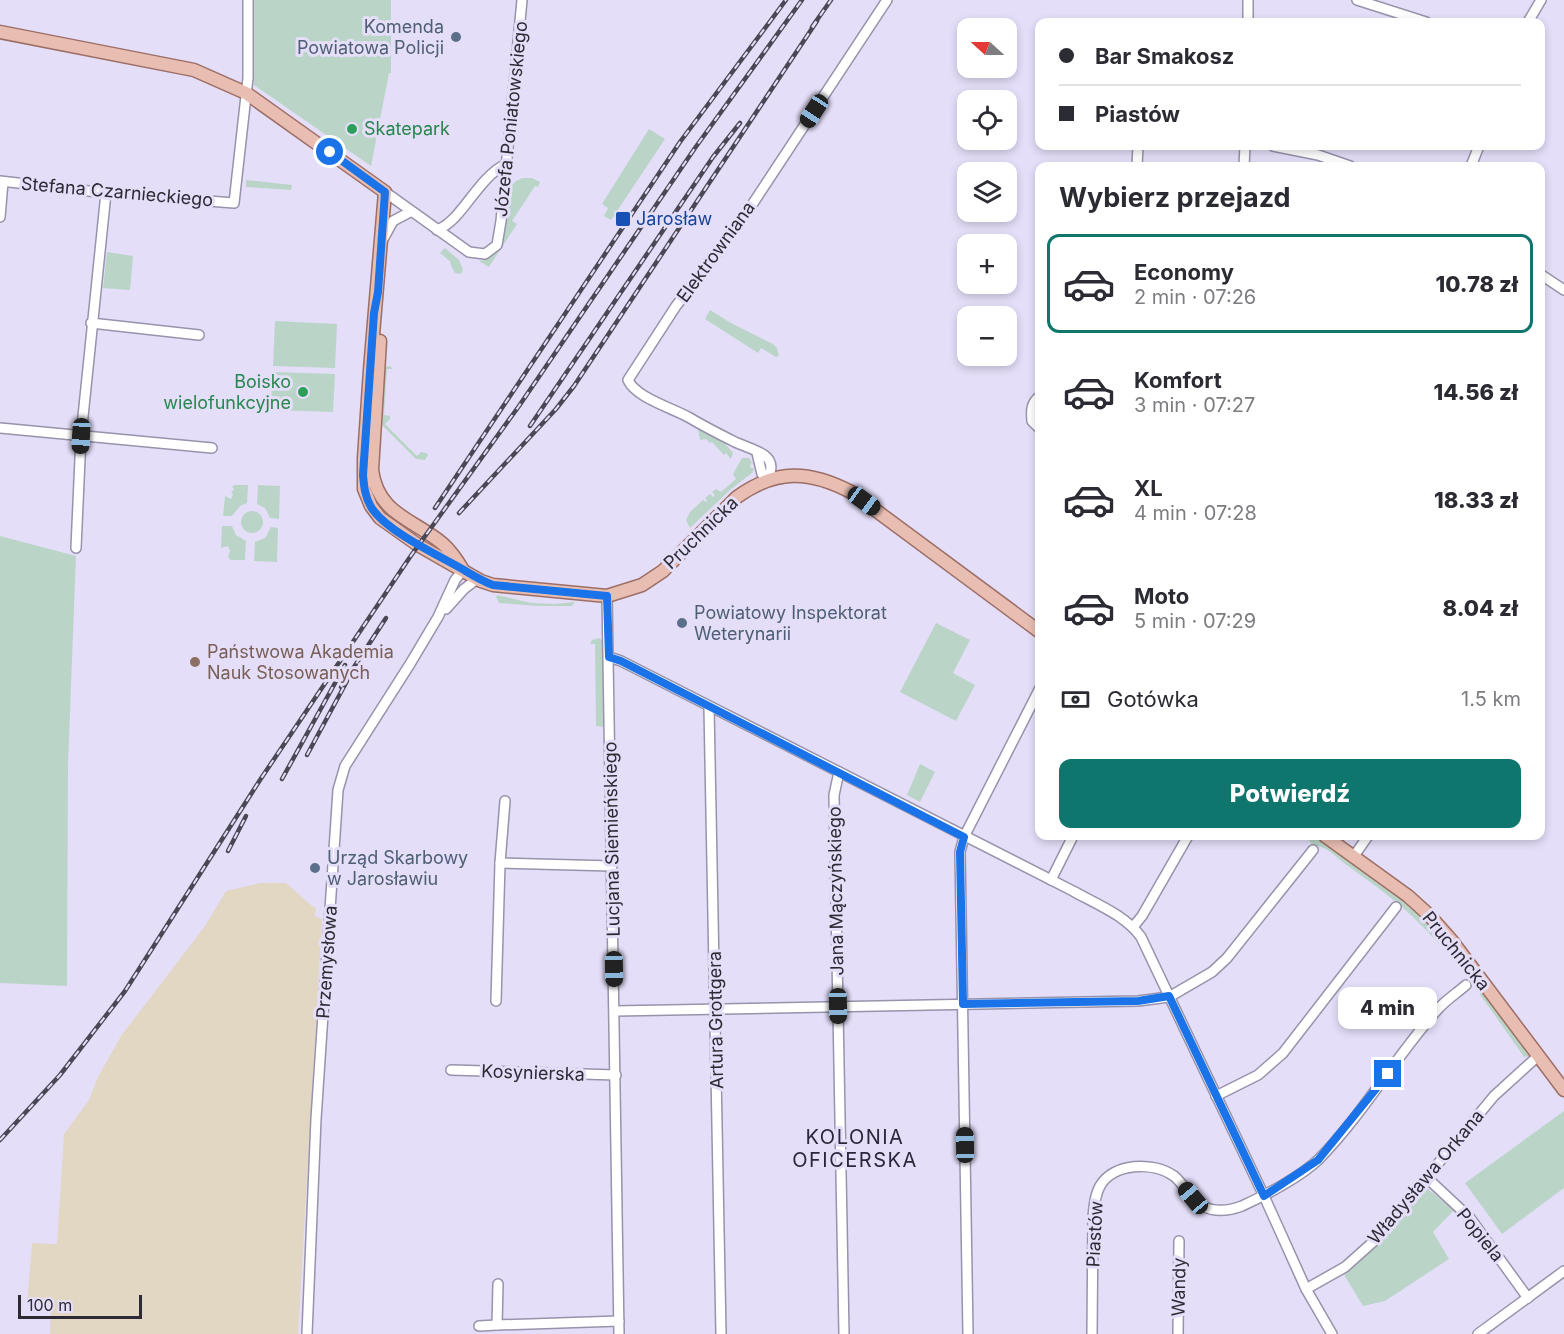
<!DOCTYPE html>
<html lang="pl">
<meta charset="utf-8">
<style>
body{margin:0;font-family:Inter,sans-serif;background:#f2f2f3;color:#2b2b33;height:100vh;display:flex;flex-direction:column;font-size:22px;white-space:nowrap}
*{box-sizing:border-box;margin:0}
p{font-size:20px;color:#7c7c81}
.icon{flex:none;width:33px;height:33px;fill:none;stroke:currentColor;stroke-width:2;stroke-linecap:round;stroke-linejoin:round}
.map{position:relative;flex:1;overflow:hidden}
.details{position:absolute;left:1035px;top:162px;width:510px;height:678px;display:flex;flex-direction:column;background:#fff;border-radius:12px;box-shadow:0 3px 9px #0003}
.details>*{flex:none}
.top-card{position:absolute;left:1035px;top:18px;width:510px;height:132px;border-radius:12px;box-shadow:0 3px 9px #0003;display:grid;align-content:center;height:132px;padding:0 24px;background:#fff}
.needle{width:39px;rotate:291deg}
.tools{position:absolute;left:957px;top:18px;display:grid;gap:12px}
.tools a{display:grid;place-items:center;width:60px;height:60px;border-radius:12px;background:#fff;box-shadow:0 3px 9px #0003;font-size:30px}
.scale{position:absolute;left:18px;bottom:15px;width:124px;box-sizing:border-box;padding-left:6px;border:3px solid #2d2a34;border-top:0;font-size:16px;line-height:21px;white-space:nowrap;color:#2d2a34;-webkit-text-stroke:4px #e4def9;paint-order:stroke}
.end{position:absolute;width:27px;height:27px;margin:-14px;border:8px solid #1a73e8;background:#fff;box-shadow:0 0 0 3px #fff}
.from{border-radius:50%}
.bubble{position:absolute;height:42px;border-radius:12px;background:#fff;box-shadow:0 3px 9px #0003;font-size:20px;font-weight:800;line-height:42px;text-align:center}
.car{position:absolute;width:18px;height:36px;margin:-18px -9px;border-radius:8px;box-shadow:0 0 4px 2px #0007;background:linear-gradient(#222 24%,#8ab4d8 0 40%,#222 0 76%,#8ab4d8 0 86%,#222 0)}
.top-card b{display:flex;align-items:center;gap:21px;height:57px;font-size:22px}
.top-card b+b{border-top:2px solid #e1e1e2}
.top-card i{width:15px;height:15px;background:#2b2b33}
ul{padding:0;list-style:none}
li{display:flex;align-items:center;gap:18px;height:99px;margin:0 12px 9px;padding:0 12px;border:3px solid transparent;border-radius:12px}
li div{flex:1}
li b{display:block;font-size:22px}
li em{font-style:normal;font-weight:800}
li.selected{border-color:#0f766e}
li>.icon{width:54px;height:54px;stroke-width:1.5}
h2{padding:0 24px;font-size:27px;line-height:72px}
.pay{display:flex;align-items:center;gap:15px;height:66px;padding:0 24px;font-size:22px}
.pay p{margin-inline-start:auto}
.action{display:flex;gap:12px;margin-top:auto;padding:12px 24px}
.action a{flex:1;height:69px;border-radius:12px;background:#0f766e;color:#fff;font-size:24px;font-weight:800;line-height:69px;text-align:center}
.map>svg:first-child{display:block}
.industrial{fill:#e1d7c3}
.green{fill:#bad5c8}
.lines{fill:none;stroke-linecap:round;stroke-linejoin:round}
.minor-casing{stroke:#9892ab;stroke-width:12}
.major-casing{stroke:#9d6e65;stroke-width:15}
.minor{stroke:#fff;stroke-width:9}
.major{stroke:#e8beb2;stroke-width:12}
.rail-casing{stroke:#4b4855;stroke-width:4.5}
.rail{stroke:#e4def9;stroke-width:2;stroke-dasharray:7;stroke-linecap:butt}
.route{stroke:#1a73e8;stroke-width:8}
.service-dot{fill:#5c6f8a;stroke:#e4def9;stroke-width:2}
.leisure-dot{fill:#2e9e5b;stroke:#e4def9;stroke-width:2}
.transit-dot{fill:#1a4fb4;stroke:#e4def9;stroke-width:2}
.education-dot{fill:#8d6e63;stroke:#e4def9;stroke-width:2}
.labels{text-anchor:middle;stroke-width:6;stroke-linejoin:round;paint-order:stroke}
.service-label{font-size:18px;fill:#4e5e75;stroke:#e4def9;text-anchor:start}
.street-label{font-size:18px;fill:#2d2a34;stroke:#e4def9}
.leisure-label{font-size:18px;fill:#27864d;stroke:#e4def9;text-anchor:start}
.transit-label{font-size:18px;fill:#164399;stroke:#e4def9;text-anchor:start}
.education-label{font-size:18px;fill:#785e54;stroke:#e4def9;text-anchor:start}
.neighbourhood-label{font-size:20px;letter-spacing:1.5px;fill:#2c263b;stroke:#e4def9}
</style>
<div class="map">
<svg width="1564" height="1334" viewBox="0 0 1564 1334">
<rect width="100%" height="100%" fill="#e4def9"/>
<path class="industrial" d="M 260,883 L 286,883 L 312,906 L 316,908 L 315,916 L 322,919 L 298,1334 L 50,1334 L 51,1304 L 27,1304 L 32,1243 L 57,1244 L 64,1134 L 89,1100 L 98,1077 L 121,1036 L 205,926 L 226,891 Z"/>
<g class="green">
<path d="M 254,0 L 391,0 L 391,73 L 389,73 L 371,166 L 254,85 Z"/>
<path d="M 649,129 L 665,139 L 611,220 L 604,216 L 608,208 L 602,204 Z"/>
<path d="M 523,178 L 532,178 L 540,182 L 538,187 L 535,186 L 512,221 L 517,224 L 489,267 L 479,261 C 526,251 488,188 523,178 Z"/>
<path d="M 246,180 L 292,185 L 291,190 L 246,187 Z"/>
<path d="M 445,248 L 459,260 L 463,270 L 461,274 L 455,273 L 450,264 L 451,262 L 440,253 Z"/>
<path d="M 107,252 L 133,256 L 130,290 L 103,288 Z"/>
<path d="M 710,310 L 731,323 L 773,344 L 777,348 L 779,356 L 776,357 L 761,348 L 758,353 L 705,319 Z"/>
<path d="M 275,321 L 337,324 L 335,368 L 273,366 Z"/>
<path d="M 390,366 L 393,369 L 387,369 L 384,415 L 390,416 L 390,419 L 385,424 L 417,456 L 421,452 L 426,453 L 428,455 L 425,460 L 416,459 L 380,423 L 384,367 Z"/>
<path d="M 272,372 L 335,374 L 333,412 L 271,410 Z"/>
<path d="M 698,429 L 726,442 L 725,444 L 733,453 L 731,459 L 726,453 L 724,455 L 712,442 L 710,443 L 706,439 L 700,440 Z"/>
<path d="M 742,458 L 749,458 L 753,464 L 751,463 L 750,467 L 754,469 L 752,473 L 731,489 L 690,528 L 686,520 L 690,512 L 703,500 L 706,502 L 707,500 L 705,498 L 710,494 L 713,497 L 715,495 L 712,492 L 716,489 L 721,492 L 736,479 L 733,474 Z"/>
<path d="M 234,485 L 248,485 L 247,503 L 240,506 L 232,516 L 223,516 L 225,496 L 231,499 L 233,494 L 231,493 L 234,489 L 232,487 Z"/>
<path d="M 258,485 L 280,486 L 279,519 L 270,518 L 265,508 L 257,504 Z"/>
<circle cx="252" cy="522" r="11"/>
<path d="M 222,526 L 232,526 L 236,535 L 246,541 L 245,560 L 231,560 L 228,557 L 230,551 L 228,546 L 221,548 Z"/>
<path d="M 271,527 L 278,528 L 277,562 L 254,561 L 255,542 L 265,538 Z"/>
<path d="M 0,536 L 76,556 L 68,765 L 67,986 L 0,983 Z"/>
<path d="M 497,595 L 531,603 L 554,604 L 575,602 L 572,606 L 539,606 L 499,603 L 496,597 Z"/>
<path d="M 936,623 L 970,640 L 953,673 L 975,685 L 956,721 L 900,692 Z"/>
<path d="M 599,638 L 602,640 L 604,644 L 605,727 L 596,726 L 595,644 L 590,644 L 592,640 Z"/>
<path d="M 920,764 L 935,772 L 920,802 L 907,795 Z"/>
<path d="M 1306,836 L 1316,836 L 1404,899 L 1435,928 L 1530,1056 L 1524,1057 C 1491,1010 1458,960 1416,920 C 1395,899 1371,883 1348,866 C 1338,859 1325,844 1313,846 Z"/>
<path d="M 1564,1111 L 1564,1188 L 1502,1234 L 1465,1183 Z"/>
<path d="M 1424,1186 L 1454,1210 L 1433,1232 L 1449,1259 L 1385,1301 L 1363,1306 L 1343,1273 Z"/>
</g>
<g class="lines">
<g class="minor-casing">
<g id="minor">
<path d="M 1357,0 L 1426,22"/>
<path d="M 1248,22 L 1248,0"/>
<path d="M 1528,22 L 1541,0"/>
<path d="M 1273,146 L 1318,155 L 1350,166"/>
<path d="M 1137,166 L 1138,146"/>
<path d="M 1244,166 L 1245,146"/>
<path d="M 1471,166 L 1479,146"/>
<path d="M 0,181 L 106,193 L 234,203 L 248,78 L 248,0"/>
<path d="M 385,192 L 469,252 L 485,254 L 497,245 L 501,221 L 522,0"/>
<path d="M 0,217 L 3,182"/>
<path d="M 437,230 C 463,220 476,179 506,164"/>
<path d="M 382,241 L 393,221 L 410,212"/>
<path d="M 1540,274 L 1564,290"/>
<path d="M 91,323 L 199,335"/>
<path d="M 1040,396 C 1031,403 1031,410 1032,421 L 1040,429"/>
<path d="M 0,428 L 212,448"/>
<path d="M 757,453 L 762,474 L 768,480 C 771,471 774,462 764,455 C 757,450 744,446 735,442 C 719,434 705,427 690,418 C 673,408 636,398 628,380 L 676,306 L 742,220 L 887,0"/>
<path d="M 76,548 L 81,436 L 106,193"/>
<path d="M 607,596 L 619,1334"/>
<path d="M 446,609 L 464,589 L 477,579"/>
<path d="M 609,657 L 621,661 L 1073,891 C 1096,904 1125,915 1141,937 L 1264,1196 L 1306,1289 L 1332,1334"/>
<path d="M 709,707 L 721,1334"/>
<path d="M 839,772 L 834,795 L 844,1334"/>
<path d="M 1354,856 L 1368,836"/>
<path d="M 500,863 L 612,866"/>
<path d="M 1051,880 L 1073,836"/>
<path d="M 1133,927 L 1142,916 L 1188,836"/>
<path d="M 496,1001 L 500,863 L 505,801"/>
<path d="M 615,1011 L 1138,1001 L 1169,997 L 1212,972 L 1227,958 L 1313,850"/>
<path d="M 451,1070 L 616,1075"/>
<path d="M 1216,1096 L 1258,1075 L 1283,1053 L 1396,907"/>
<path d="M 1426,1177 L 1470,1218 L 1528,1298"/>
<path d="M 498,1284 L 497,1325 L 619,1321"/>
<path d="M 1306,1289 L 1345,1267 L 1373,1242 L 1494,1096 L 1538,1056"/>
<path d="M 479,1326 L 497,1325"/>
<path d="M 307,1334 L 316,1119 L 338,790 L 345,766 L 410,664 L 438,617 L 455,580 L 463,570"/>
<path d="M 968,1334 L 960,852 L 964,837 L 1040,688"/>
<path d="M 1092,1334 L 1093,1217 C 1094,1206 1095,1195 1100,1186 C 1113,1163 1153,1161 1174,1176 C 1184,1184 1190,1199 1202,1206 C 1214,1212 1229,1211 1242,1206 C 1264,1196 1302,1176 1319,1159 C 1364,1113 1396,1056 1438,1009 C 1446,1000 1457,993 1466,985"/>
<path d="M 1178,1334 L 1179,1241"/>
<path d="M 1478,1334 L 1564,1271"/>
</g>
</g>
<g class="major-casing">
<g id="major">
<path d="M 0,32 L 194,70 L 246,93 L 385,192 L 370,370 L 364,458 L 364,489 L 371,506 L 380,518 L 418,545 L 481,581 L 493,585 L 607,596 L 642,585 L 663,571 L 737,497 C 776,469 809,470 851,492 L 1040,632"/>
<path d="M 380,341 L 372,470 C 378,515 414,519 443,544 C 452,552 457,560 463,570"/>
<path d="M 1325,836 L 1408,896 L 1429,915 L 1452,941 L 1564,1090"/>
</g>
</g>
<use href="#minor" class="minor"/>
<use href="#major" class="major"/>
<g class="rail-casing">
<g id="rail">
<path d="M 812,27 L 831,0"/>
<path d="M 530,426 L 713,157 L 740,123"/>
<path d="M 435,508 L 680,142 L 786,0"/>
<path d="M 459,513 L 556,409 L 574,386 L 817,21"/>
<path d="M 341,687 L 386,618"/>
<path d="M 307,755 L 347,681"/>
<path d="M 282,779 L 345,665"/>
<path d="M 228,851 L 246,816"/>
<path d="M 0,1140 L 60,1075 L 125,991 L 260,780 L 410,557 L 519,406 L 695,148 L 802,0"/>
</g>
</g>
<use href="#rail" class="rail"/>
</g>
<g class="lines">
<path class="route" d="M 330,152 L 385,192 L 378,292 L 374,313 L 363,475 C 364,486 365,497 371,507 C 387,532 438,555 464,570 C 474,576 482,581 493,585 L 607,596 L 609,657 L 621,661 L 964,837 L 960,852 L 963,1004 L 1138,1001 L 1169,996 L 1264,1196 L 1318,1160 L 1388,1074"/>
</g>
<g class="service-dot">
<circle cx="456" cy="37" r="6"/>
<circle cx="682" cy="623" r="6"/>
<circle cx="315" cy="868" r="6"/>
</g>
<g class="leisure-dot">
<circle cx="352" cy="129" r="6"/>
<circle cx="303" cy="392" r="6"/>
</g>
<rect class="transit-dot" x="615" y="211" width="16" height="16" rx="3"/>
<circle class="education-dot" cx="195" cy="662" r="6"/>
<g class="labels">
<g class="service-label">
<text x="444" y="33" text-anchor="end">Komenda<tspan x="444" dy="21">Powiatowa Policji</tspan></text>
<text x="694" y="619">Powiatowy Inspektorat<tspan x="694" dy="21">Weterynarii</tspan></text>
<text x="327" y="864">Urząd Skarbowy<tspan x="327" dy="21">w Jarosławiu</tspan></text>
</g>
<g class="street-label">
<text transform="translate(511 119) rotate(-84)" y="6">Józefa Poniatowskiego</text>
<text transform="translate(117 192) rotate(5)" y="6">Stefana Czarnieckiego</text>
<text transform="translate(716 252) rotate(-54)" y="6">Elektrowniana</text>
<text transform="translate(701 533) rotate(-44)" y="6">Pruchnicka</text>
<text transform="translate(612 839) rotate(-91)" y="6">Lucjana Siemieńskiego</text>
<text transform="translate(836 891) rotate(-91)" y="6">Jana Mączyńskiego</text>
<text transform="translate(1456 951) rotate(51)" y="6">Pruchnicka</text>
<text transform="translate(327 962) rotate(-86)" y="6">Przemysłowa</text>
<text transform="translate(716 1020) rotate(-91)" y="6">Artura Grottgera</text>
<text transform="translate(533 1073) rotate(2)" y="6">Kosynierska</text>
<text transform="translate(1426 1177) rotate(-50)" y="6">Władysława Orkana</text>
<text transform="translate(1095 1234) rotate(-87)" y="6">Piastów</text>
<text transform="translate(1480 1235) rotate(51)" y="6">Popiela</text>
<text transform="translate(1179 1287) rotate(-89)" y="6">Wandy</text>
</g>
<g class="leisure-label">
<text x="364" y="135">Skatepark</text>
<text x="291" y="388" text-anchor="end">Boisko<tspan x="291" dy="21">wielofunkcyjne</tspan></text>
</g>
<g class="transit-label">
<text x="636" y="225">Jarosław</text>
</g>
<g class="education-label">
<text x="207" y="658">Państwowa Akademia<tspan x="207" dy="21">Nauk Stosowanych</tspan></text>
</g>
<g class="neighbourhood-label">
<text x="855" y="1144">KOLONIA<tspan x="855" dy="23">OFICERSKA</tspan></text>
</g>
</g>
</svg>
<div class="tools">
<a><svg class="needle" viewBox="-14 -14 28 28"><path d="M0-13l5 13h-10z" fill="#e53935"/><path d="M0 13l5-13h-10z" fill="#7c7c81"/></svg></a>
<a><svg class="icon" aria-label="locate" viewBox="0 0 24 24"><circle cx="12" cy="12" r="6"/><path d="M12 2v4M12 18v4M2 12h4M18 12h4"/></svg></a>
<a><svg class="icon" aria-label="layers" viewBox="0 0 24 24"><path d="M12 4l9 5-9 5-9-5zM3 14l9 5 9-5"/></svg></a>
<a>+</a>
<a>−</a>
</div>
<div class="scale">100 m</div>
<i class="end from" style="left:330px;top:152px"></i>
<i class="end" style="left:1388px;top:1074px"></i>
<div class="bubble" style="left:1338px;top:987px;width:99px">4 min</div>
<i class="car" style="left:814px;top:111px;rotate:213deg"></i>
<i class="car" style="left:81px;top:436px;rotate:183deg"></i>
<i class="car" style="left:864px;top:501px;rotate:126deg"></i>
<i class="car" style="left:614px;top:969px;rotate:179deg"></i>
<i class="car" style="left:838px;top:1006px;rotate:179deg"></i>
<i class="car" style="left:965px;top:1145px;rotate:359deg"></i>
<i class="car" style="left:1193px;top:1198px;rotate:320deg"></i>
<div class="top-card">
<b><i class="from"></i>Bar Smakosz</b>
<b><i></i>Piastów</b>
</div>
<section class="details">
<h2>Wybierz przejazd</h2>
<ul>
<li class="selected"><svg class="icon" aria-label="car" viewBox="0 0 24 24"><path d="M5 17H2v-5l4-1 3-4h7l3 4 3 1v5h-3M9 17h6M6 11h13"/><circle cx="7" cy="17" r="2"/><circle cx="17" cy="17" r="2"/></svg><div><b>Economy</b><p>2 min · 07:26</p></div><em>10.78 zł</em></li>
<li><svg class="icon" aria-label="car" viewBox="0 0 24 24"><path d="M5 17H2v-5l4-1 3-4h7l3 4 3 1v5h-3M9 17h6M6 11h13"/><circle cx="7" cy="17" r="2"/><circle cx="17" cy="17" r="2"/></svg><div><b>Komfort</b><p>3 min · 07:27</p></div><em>14.56 zł</em></li>
<li><svg class="icon" aria-label="car" viewBox="0 0 24 24"><path d="M5 17H2v-5l4-1 3-4h7l3 4 3 1v5h-3M9 17h6M6 11h13"/><circle cx="7" cy="17" r="2"/><circle cx="17" cy="17" r="2"/></svg><div><b>XL</b><p>4 min · 07:28</p></div><em>18.33 zł</em></li>
<li><svg class="icon" aria-label="car" viewBox="0 0 24 24"><path d="M5 17H2v-5l4-1 3-4h7l3 4 3 1v5h-3M9 17h6M6 11h13"/><circle cx="7" cy="17" r="2"/><circle cx="17" cy="17" r="2"/></svg><div><b>Moto</b><p>5 min · 07:29</p></div><em>8.04 zł</em></li>
</ul>
<div class="pay"><svg class="icon" aria-label="cash" viewBox="0 0 24 24"><path d="M3 7h18v10H3z"/><circle cx="12" cy="12" r="2"/></svg>Gotówka<p>1.5 km</p></div>
<div class="action"><a>Potwierdź</a></div>
</section>
</div>
